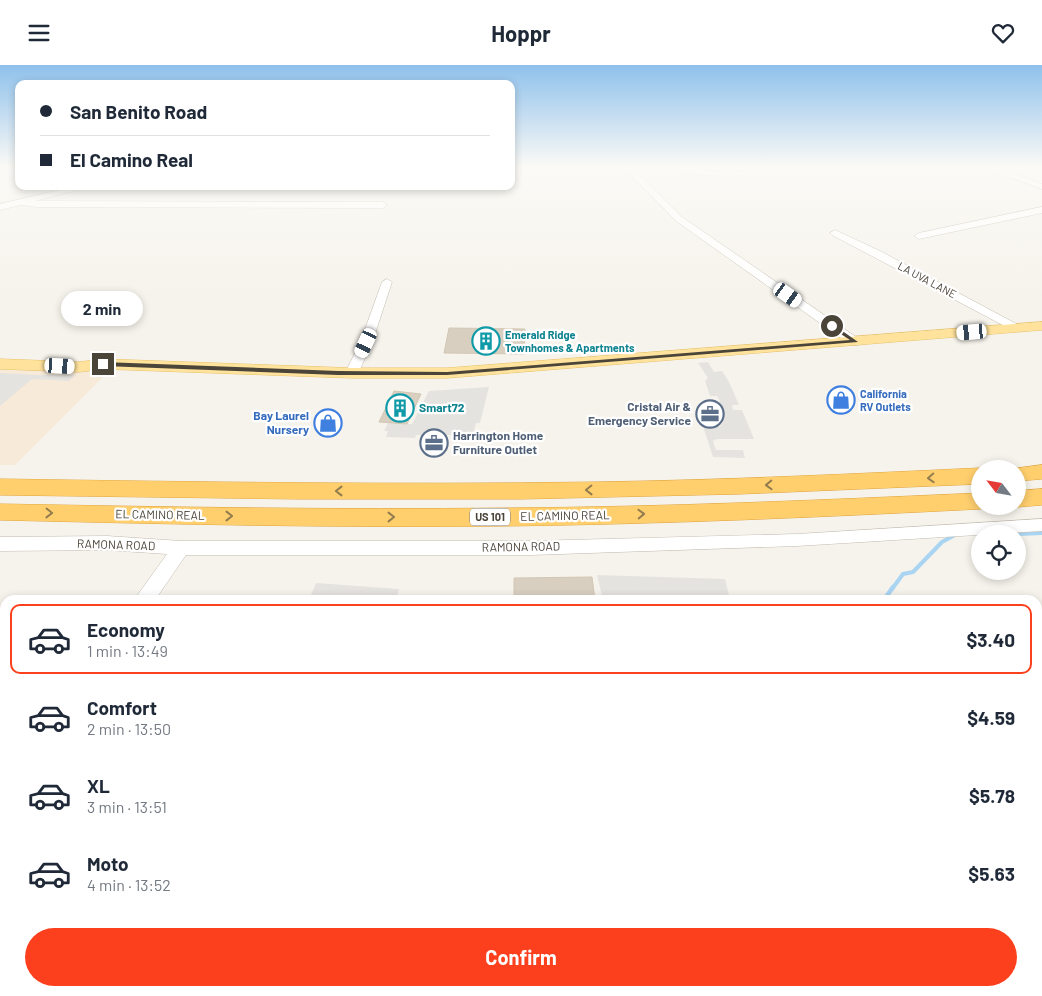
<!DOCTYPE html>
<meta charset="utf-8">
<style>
body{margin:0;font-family:Barlow,sans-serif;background:#f6f6f7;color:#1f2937;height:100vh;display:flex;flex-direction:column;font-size:19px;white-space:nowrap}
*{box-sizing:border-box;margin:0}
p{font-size:16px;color:#747a83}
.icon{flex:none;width:28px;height:28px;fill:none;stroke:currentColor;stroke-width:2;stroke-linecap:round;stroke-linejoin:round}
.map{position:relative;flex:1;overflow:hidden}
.side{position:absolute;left:0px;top:530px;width:1042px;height:401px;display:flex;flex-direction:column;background:#fff;border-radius:15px 15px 0 0;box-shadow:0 2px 8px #0003}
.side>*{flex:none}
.hud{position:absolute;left:15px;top:15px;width:500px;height:110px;border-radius:10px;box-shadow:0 2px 8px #0003;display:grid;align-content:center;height:110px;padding:0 25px;background:#fff}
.needle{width:32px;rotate:301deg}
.fabs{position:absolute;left:971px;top:395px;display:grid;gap:10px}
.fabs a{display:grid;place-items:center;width:55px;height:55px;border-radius:50%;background:#fff;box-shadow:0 2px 8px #0003;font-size:25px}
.end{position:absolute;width:22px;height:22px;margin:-11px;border:6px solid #4b4439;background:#fff;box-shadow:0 0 0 2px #fff}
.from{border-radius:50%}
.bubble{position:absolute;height:35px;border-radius:18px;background:#fff;box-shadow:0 2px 8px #0003;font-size:16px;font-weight:700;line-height:35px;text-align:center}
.car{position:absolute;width:15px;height:30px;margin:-15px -8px;border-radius:6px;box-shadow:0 0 4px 1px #0007;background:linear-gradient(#fff 24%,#345 0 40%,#fff 0 76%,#345 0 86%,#fff 0)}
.hud b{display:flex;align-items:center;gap:18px;height:48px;font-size:19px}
.hud b+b{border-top:1px solid #e0e1e3}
.hud i{width:12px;height:12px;background:#1f2937}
ul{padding:9px 0 0;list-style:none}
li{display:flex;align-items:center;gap:15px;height:70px;margin:0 10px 8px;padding:0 15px;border:2px solid transparent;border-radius:10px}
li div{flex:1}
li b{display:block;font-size:19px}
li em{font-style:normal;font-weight:700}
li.on{border-color:#fc3f1d}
li>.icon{width:45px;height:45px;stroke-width:1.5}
.button{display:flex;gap:10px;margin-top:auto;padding:10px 25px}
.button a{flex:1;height:58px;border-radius:30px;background:#fc3f1d;color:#fff;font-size:20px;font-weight:700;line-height:58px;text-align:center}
header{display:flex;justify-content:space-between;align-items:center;height:65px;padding:0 25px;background:#fff;font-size:22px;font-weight:700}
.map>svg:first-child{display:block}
.commercial{fill:#f7ead8}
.parking{fill:#e5e3e0}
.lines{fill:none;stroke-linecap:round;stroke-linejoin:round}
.stream-far2{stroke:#a9d4f2;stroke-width:4}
.stream-far1{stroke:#a9d4f2;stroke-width:4.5}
.stream{stroke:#a9d4f2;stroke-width:5.5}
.building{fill:#d8cfc1;stroke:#d3c7b4}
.minor-casing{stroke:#c2bbae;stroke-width:1}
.major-casing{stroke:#e6c16a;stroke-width:1}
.highway-casing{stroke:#e0a43c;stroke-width:1}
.minor{fill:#fff;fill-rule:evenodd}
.major{fill:#ffe39c;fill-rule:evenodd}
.highway{fill:#ffcf6e;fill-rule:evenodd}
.oneway{stroke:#937c4e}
.route{fill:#4b4439}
.labels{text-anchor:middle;stroke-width:4.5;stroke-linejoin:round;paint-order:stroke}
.far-street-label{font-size:11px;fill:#4b4439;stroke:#fff}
.far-culture-label{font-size:11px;font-weight:bold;fill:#0d838f;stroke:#fff;text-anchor:start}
.far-shop-label{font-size:11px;font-weight:bold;fill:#366cbe;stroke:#fff;text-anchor:start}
.shield{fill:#fff;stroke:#817c74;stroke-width:1}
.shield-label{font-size:11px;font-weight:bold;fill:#4b4439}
.service-label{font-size:12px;font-weight:bold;fill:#4e5e75;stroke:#fff;text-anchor:end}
.culture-label{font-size:12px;font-weight:bold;fill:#0d838f;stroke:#fff;text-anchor:start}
.shop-label{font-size:12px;font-weight:bold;fill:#366cbe;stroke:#fff;text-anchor:end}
.street-label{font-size:12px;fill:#4b4439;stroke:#fff}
</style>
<header><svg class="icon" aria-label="menu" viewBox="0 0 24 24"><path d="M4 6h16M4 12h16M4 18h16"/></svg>Hoppr<svg class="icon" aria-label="heart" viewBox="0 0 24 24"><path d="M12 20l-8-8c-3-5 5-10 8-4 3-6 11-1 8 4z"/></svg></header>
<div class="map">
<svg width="1042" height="931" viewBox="0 0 1042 931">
<rect width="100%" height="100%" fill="#f6f3ec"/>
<path class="commercial" d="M 0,299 L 112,303 L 15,400 L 0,400 Z"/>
<g class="parking">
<path d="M 708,297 L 714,307 L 722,306 L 729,317 L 739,340 L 732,340 L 733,345 L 742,345 L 754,374 L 716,374 L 713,376 L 716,385 L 743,385 L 745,393 L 713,392 L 703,361 L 720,362 L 723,357 L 718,355 L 713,340 L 717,340 L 720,336 L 717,331 L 710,331 L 705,316 L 708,313 L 698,298 Z"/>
<path d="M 0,308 L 38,310 L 75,310 L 69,316 L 32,314 L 0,341 Z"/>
<path d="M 489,322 L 480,358 L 476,358 L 473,370 L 416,370 L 415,373 L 386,372 L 388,366 L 384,366 L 388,358 L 412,359 L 429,326 Z"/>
<path d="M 597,510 L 725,514 L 730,535 L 603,535 Z"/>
<path d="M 316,518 L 399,524 L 397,532 L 410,535 L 309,535 Z"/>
</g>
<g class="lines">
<g class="stream-far2">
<path d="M 1007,468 L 1017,469"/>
<path d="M 1018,469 L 1042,468"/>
<path d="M 892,524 L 903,509 L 913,507 L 942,477 L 955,470"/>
</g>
<path class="stream-far1" d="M 884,535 L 893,522"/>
<path class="stream" d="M 510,931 L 513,926"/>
</g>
<g class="building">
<path d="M 449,263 L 525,264 L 524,289 L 444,288 Z"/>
<path d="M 394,326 L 421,329 L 407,359 L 379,357 Z"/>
<path d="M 592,512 L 595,535 L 514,535 L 514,513 Z"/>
</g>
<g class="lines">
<g class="minor-casing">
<g id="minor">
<path d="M 622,101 L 670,101 L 729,108 L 775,101 L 798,101 L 729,112 L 662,105 L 633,104 L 682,152 L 859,274 L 861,277 L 859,280 L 851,280 L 676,156 Z"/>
<path d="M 980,101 L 992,101 L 1042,119 L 1042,124 Z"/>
<path d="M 77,121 L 93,121 L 35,136 L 383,137 L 387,140 L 383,143 L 36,142 L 21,140 L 0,145 L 0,139 Z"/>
<path d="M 1042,142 L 1042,148 L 919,174 L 914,171 L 919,168 Z"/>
<path d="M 835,165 L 880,186 L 1024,263 L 1022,266 L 1014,266 L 832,170 L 830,168 Z"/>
<path d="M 387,214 L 392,217 L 372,278 L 357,311 L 347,311 L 345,308 L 360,278 L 382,217 Z"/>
<path d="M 1042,454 L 1042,466 L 797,481 L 531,490 L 186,490 L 155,535 L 134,535 L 167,489 L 107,485 L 0,486 L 0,472 L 107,471 L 181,476 L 531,476 L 797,469 Z"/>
<path d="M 5,716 L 5,745 L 0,747 L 0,718 Z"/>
</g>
</g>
<g class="major-casing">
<path id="major" d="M 1042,257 L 1042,265 L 447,313 L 352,313 L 103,304 L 79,307 L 0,304 L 0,294 L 79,297 L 103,294 L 352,303 L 447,303 Z"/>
</g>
<g class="highway-casing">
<g id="highway">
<path d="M 1042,400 L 1042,414 L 1018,416 L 1018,404 L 1010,404 Z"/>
<path d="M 980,403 L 980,419 L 740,429 L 521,434 L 298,434 L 0,430 L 0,414 C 199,417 397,420 596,417 C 724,415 852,409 980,403 Z"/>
<path d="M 1042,424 L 1042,440 L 1018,442 L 1015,441 L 1018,441 L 1018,426 Z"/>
<path d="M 980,428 L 980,441 L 988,442 L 980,444 C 823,452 665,459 507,461 C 338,463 169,459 0,455 L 0,439 C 169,442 338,445 507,443 C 665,442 823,435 980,428 Z"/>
</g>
</g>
<use href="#minor" class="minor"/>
<use href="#major" class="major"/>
<use href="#highway" class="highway"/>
</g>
<defs><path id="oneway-chevron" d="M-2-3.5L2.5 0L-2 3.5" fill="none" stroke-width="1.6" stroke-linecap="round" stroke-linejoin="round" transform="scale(1.25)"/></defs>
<g class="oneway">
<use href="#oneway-chevron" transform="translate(931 413) rotate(177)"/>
<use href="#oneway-chevron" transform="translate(769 420) rotate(178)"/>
<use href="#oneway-chevron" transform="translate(589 425) rotate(179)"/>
<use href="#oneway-chevron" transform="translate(339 426) rotate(-180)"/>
<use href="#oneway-chevron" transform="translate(49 448) rotate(1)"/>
<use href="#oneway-chevron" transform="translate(641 449) rotate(-2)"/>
<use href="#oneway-chevron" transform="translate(229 451)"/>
<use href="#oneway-chevron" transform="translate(391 452)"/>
</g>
<linearGradient id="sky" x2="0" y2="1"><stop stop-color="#8fc1ec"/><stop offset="0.44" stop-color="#fbfaf6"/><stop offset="1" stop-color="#fbfaf6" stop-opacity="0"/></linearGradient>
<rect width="1042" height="232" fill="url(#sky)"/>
<path class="route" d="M 830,260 L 834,260 L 858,277 L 447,310 L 338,310 L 103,301 L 100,299 L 103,297 L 338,306 L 447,307 L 850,275 L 830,262 Z"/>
<defs>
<g id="building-ring" transform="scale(1.4375)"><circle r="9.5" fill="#fff" stroke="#0f9aa8" stroke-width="1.5"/><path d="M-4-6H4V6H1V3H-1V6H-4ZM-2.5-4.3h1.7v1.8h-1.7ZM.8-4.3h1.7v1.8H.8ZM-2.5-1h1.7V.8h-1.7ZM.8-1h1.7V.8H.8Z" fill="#0f9aa8"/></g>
<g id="shop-ring" transform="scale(1.4375)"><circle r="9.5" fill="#fff" stroke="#3f7fe0" stroke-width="1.5"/><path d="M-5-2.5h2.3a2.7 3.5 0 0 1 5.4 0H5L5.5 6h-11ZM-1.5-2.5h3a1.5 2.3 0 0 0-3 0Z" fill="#3f7fe0"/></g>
<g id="office-ring" transform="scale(1.4375)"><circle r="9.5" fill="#fff" stroke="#5c6f8a" stroke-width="1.5"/><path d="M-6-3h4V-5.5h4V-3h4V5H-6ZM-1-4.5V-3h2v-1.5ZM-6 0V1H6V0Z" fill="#5c6f8a"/></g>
</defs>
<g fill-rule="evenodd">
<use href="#building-ring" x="486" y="276"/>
<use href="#shop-ring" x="841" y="335"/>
<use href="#building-ring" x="400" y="343"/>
<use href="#office-ring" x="710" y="349"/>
<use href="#shop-ring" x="328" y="358"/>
<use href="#office-ring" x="434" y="378"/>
</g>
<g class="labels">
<g class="far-street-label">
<text transform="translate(927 215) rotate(28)" y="4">LA UVA LANE</text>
</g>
<g class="far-culture-label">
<text x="505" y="274">Emerald Ridge<tspan x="505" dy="13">Townhomes &amp; Apartments</tspan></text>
</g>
<g class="far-shop-label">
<text x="860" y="333">California<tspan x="860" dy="13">RV Outlets</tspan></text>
</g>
<rect class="shield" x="470" y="443.5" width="40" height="17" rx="4"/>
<g class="shield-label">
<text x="490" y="456">US 101</text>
</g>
<g class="service-label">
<text x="691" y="346">Cristal Air &amp;<tspan x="691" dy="14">Emergency Service</tspan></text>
<text x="453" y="375" text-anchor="start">Harrington Home<tspan x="453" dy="14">Furniture Outlet</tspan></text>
</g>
<g class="culture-label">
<text x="419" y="347">Smart72</text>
</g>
<g class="shop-label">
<text x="309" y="355">Bay Laurel<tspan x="309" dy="14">Nursery</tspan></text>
</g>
<g class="street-label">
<text transform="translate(160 450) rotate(1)" y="4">EL CAMINO REAL</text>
<text transform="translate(565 451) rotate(-1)" y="4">EL CAMINO REAL</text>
<text transform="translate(116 480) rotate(2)" y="4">RAMONA ROAD</text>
<text transform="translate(521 482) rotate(-1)" y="4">RAMONA ROAD</text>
</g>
</g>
</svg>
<div class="fabs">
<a><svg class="needle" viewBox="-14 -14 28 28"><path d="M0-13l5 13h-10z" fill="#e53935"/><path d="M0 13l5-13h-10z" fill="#747a83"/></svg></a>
<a><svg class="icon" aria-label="locate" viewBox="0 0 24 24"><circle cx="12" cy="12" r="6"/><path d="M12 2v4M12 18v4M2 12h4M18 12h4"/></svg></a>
</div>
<i class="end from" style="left:832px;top:261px"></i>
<i class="end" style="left:103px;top:299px"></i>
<div class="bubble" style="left:61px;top:226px;width:82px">2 min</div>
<i class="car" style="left:788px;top:230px;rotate:125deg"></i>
<i class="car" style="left:972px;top:267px;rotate:265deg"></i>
<i class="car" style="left:366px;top:278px;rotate:205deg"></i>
<i class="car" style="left:60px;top:301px;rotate:93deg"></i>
<div class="hud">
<b><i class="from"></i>San Benito Road</b>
<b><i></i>El Camino Real</b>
</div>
<section class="side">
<ul>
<li class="on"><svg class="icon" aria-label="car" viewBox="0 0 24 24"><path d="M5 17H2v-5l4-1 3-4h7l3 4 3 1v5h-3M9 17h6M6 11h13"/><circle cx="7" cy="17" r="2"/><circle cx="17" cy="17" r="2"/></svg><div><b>Economy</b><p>1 min · 13:49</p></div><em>$3.40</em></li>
<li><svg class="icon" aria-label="car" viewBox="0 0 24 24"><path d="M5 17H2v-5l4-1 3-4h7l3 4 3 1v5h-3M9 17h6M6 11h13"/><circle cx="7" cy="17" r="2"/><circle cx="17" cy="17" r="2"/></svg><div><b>Comfort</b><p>2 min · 13:50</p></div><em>$4.59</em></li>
<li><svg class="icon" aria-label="car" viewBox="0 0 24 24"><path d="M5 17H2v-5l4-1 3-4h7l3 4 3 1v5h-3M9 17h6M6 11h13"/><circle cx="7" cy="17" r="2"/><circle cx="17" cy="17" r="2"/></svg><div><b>XL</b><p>3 min · 13:51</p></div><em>$5.78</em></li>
<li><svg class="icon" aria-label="car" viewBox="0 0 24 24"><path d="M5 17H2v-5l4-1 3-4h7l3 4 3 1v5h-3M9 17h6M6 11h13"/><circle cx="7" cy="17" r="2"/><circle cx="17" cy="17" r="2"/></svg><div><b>Moto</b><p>4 min · 13:52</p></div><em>$5.63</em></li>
</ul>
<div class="button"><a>Confirm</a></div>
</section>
</div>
